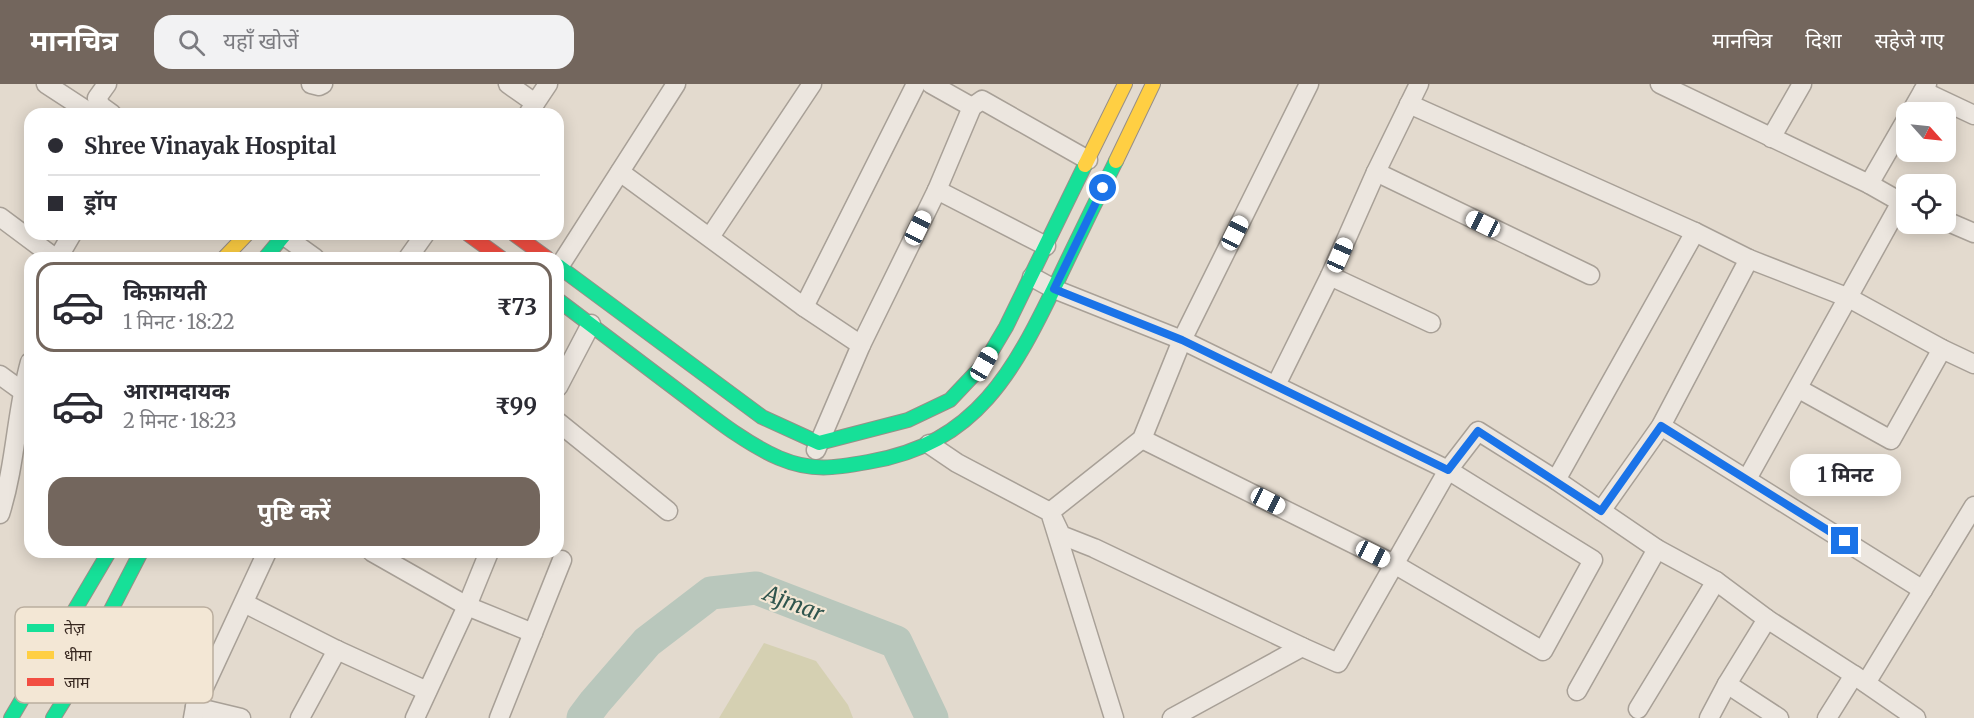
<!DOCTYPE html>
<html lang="hi">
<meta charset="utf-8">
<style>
body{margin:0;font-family:Merriweather,"Noto Sans Devanagari",serif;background:#f2f2f3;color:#2b2b33;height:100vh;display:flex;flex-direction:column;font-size:22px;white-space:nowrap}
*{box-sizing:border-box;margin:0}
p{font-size:20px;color:#7c7c81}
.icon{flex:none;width:33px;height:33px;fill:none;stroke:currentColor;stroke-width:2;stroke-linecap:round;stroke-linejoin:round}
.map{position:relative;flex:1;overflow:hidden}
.panel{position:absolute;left:24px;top:168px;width:540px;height:306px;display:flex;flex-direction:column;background:#fff;border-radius:18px;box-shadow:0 3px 15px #0003}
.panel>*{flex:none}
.banner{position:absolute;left:24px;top:24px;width:540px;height:132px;border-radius:18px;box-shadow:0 3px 15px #0003;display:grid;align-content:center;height:132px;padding:0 24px;background:#fff}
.needle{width:39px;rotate:117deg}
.controls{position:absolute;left:1896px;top:18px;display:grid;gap:12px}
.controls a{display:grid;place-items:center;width:60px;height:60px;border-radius:12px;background:#fff;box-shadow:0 3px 15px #0003;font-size:30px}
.end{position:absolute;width:27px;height:27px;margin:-14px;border:8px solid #1a73e8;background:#fff;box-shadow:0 0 0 3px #fff}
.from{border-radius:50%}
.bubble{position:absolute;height:42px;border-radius:18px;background:#fff;box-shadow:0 3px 15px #0003;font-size:20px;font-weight:700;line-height:42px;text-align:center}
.car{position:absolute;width:18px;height:36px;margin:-18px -9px;border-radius:8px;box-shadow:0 0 4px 2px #0007;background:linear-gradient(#fff 24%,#345 0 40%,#fff 0 76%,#345 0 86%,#fff 0)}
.banner b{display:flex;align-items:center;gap:21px;height:57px;font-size:22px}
.banner b+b{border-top:2px solid #e1e1e2}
.banner i{width:15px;height:15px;background:#2b2b33}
ul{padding:10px 0 0;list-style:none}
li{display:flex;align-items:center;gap:18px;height:90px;margin:0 12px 9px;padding:0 12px;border:3px solid transparent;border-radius:18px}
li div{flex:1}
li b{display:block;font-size:22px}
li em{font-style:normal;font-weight:700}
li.on{border-color:#73665d}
li>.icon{width:54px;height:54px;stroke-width:1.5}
.primary-button{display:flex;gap:12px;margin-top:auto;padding:12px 24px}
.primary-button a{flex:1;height:69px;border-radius:18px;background:#73665d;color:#fff;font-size:24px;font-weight:700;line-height:69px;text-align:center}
header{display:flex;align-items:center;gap:36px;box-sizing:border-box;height:84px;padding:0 30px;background:#73665d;color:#fff}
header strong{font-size:28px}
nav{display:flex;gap:33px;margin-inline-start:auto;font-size:21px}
.search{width:420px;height:54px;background:#f2f2f3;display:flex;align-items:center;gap:15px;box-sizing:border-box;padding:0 21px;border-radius:18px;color:#7c7c81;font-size:22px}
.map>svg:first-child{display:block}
.green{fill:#d5d0b2}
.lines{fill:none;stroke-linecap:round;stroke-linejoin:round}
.river{stroke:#b9c7bc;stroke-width:33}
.street-casing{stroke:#a8a097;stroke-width:21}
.fast-casing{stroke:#988f87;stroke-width:16}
.slow-casing{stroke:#988f87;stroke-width:16}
.jam-casing{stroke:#988f87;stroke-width:16}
.street{stroke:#ece6df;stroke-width:18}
.fast{stroke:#16e098;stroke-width:14}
.slow{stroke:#ffcf43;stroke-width:14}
.jam{stroke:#f24e42;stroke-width:14}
.route{stroke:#1a73e8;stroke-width:8}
.labels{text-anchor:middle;stroke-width:4.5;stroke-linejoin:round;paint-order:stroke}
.water-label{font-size:22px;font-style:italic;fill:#30554e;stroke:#f3e7d5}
.key{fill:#f3e7d5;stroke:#bbae9f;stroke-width:1.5}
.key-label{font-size:16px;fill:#372820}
</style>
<header>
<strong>मानचित्र</strong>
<div class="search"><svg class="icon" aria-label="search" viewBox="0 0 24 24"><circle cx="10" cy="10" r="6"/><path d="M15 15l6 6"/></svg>यहाँ खोजें</div>
<nav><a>मानचित्र</a><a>दिशा</a><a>सहेजे गए</a></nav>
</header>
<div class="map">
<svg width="1974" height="634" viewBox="0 0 1974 634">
<rect width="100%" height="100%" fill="#e3dace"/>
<path class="green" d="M 764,559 L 816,577 L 848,621 L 853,634 L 719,634 Z"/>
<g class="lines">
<path class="river" d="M 583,634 L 595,618 L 647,558 L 711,509 L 756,504 L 896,558 L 932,634"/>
<g class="street-casing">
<g id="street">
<path d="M 46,0 L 92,30"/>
<path d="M 107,0 L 97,14 L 101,22 L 112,30"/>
<path d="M 311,0 L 319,2 L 323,0"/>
<path d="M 508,0 L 535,19"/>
<path d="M 931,0 L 972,23"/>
<path d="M 1309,0 L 1182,256 L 1142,355 L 1050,428 L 1061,451 L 1094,464 L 1302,563 L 1338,579 L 1448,386 L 1478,347 L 1556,396 L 1657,465 L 1716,497 L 1767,535 L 1854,591 L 1916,634"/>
<path d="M 1660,0 L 1869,100 L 1906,121"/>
<path d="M 1923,7 L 1974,31"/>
<path d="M 1409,20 L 1695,148 L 1749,175 L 1849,214 L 1942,265 L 1974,280"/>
<path d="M 1911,28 L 1927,0"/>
<path d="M 528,30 L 548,0"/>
<path d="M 1771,54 L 1802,0"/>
<path d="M 620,88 L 804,223 L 861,261"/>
<path d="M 1376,88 L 1590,191"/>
<path d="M 1869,100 L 1906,36"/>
<path d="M 937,106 L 1046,162"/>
<path d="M 0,133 L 55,174"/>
<path d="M 1946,137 L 1974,149"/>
<path d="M 283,151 L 315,174"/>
<path d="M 710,153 L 812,0"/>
<path d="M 58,174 L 72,150"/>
<path d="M 408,174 L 425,150"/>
<path d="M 559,183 L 676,0"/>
<path d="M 1330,192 L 1431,239"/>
<path d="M 1032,193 L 1054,205 L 1182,256 L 1448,386 L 1593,476 L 1543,567 L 1394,480 L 1142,355"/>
<path d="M 804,223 L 916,0"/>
<path d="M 0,291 L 22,307"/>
<path d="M 1276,301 L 1330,192 L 1376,88 L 1419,0"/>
<path d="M 558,303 L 591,240"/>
<path d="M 1799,305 L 1891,356 L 1942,265"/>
<path d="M 558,338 L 668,427"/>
<path d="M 1661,342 L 1923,506"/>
<path d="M 929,360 L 957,379 L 1050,428 L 1114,634"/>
<path d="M 816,366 L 861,261 L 937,106 L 972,23 L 982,16 L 1088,76"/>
<path d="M 1747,395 L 1901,118"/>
<path d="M 1556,396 L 1695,148"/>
<path d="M 1601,427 L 1661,342 L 1749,175"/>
<path d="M 0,430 C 16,380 16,328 30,278"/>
<path d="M 372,468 L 467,522 L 533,549"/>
<path d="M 244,519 L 337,566 L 427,607"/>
<path d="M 1866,599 L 1974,422"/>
<path d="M 1727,600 L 1779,634"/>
<path d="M 1577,607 L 1657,465"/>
<path d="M 195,623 L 241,634"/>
<path d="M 1638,625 L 1716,497"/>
<path d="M 193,634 L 195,623 L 267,468"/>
<path d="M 300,634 L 337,566"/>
<path d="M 415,634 L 467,522 L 489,468"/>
<path d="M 499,634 L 562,476"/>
<path d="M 1172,634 L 1302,563"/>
<path d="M 1709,634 L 1727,600 L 1767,535"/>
<path d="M 1827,634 L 1854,591"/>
</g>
</g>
<g class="fast-casing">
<g id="fast">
<path d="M 265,174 L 285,150"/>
<path d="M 558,182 L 762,333 L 819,359 L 908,336 L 950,316 L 984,280 L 1006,243 L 1085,81"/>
<path d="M 558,216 C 599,247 640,278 681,309 C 713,333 743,358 779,374 C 812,388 835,384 868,378 C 977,360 1014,287 1058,196 C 1077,156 1096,117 1116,77"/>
<path d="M 11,634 L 109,468"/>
<path d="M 53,634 L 66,613 L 141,468"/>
</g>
</g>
<g class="slow-casing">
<g id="slow">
<path d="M 1116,77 L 1153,0"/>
<path d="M 1085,81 L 1125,0"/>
<path d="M 224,174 L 247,150"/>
</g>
</g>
<g class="jam-casing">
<g id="jam">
<path d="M 468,150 L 501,174"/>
<path d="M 514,150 L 547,174"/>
</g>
</g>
<use href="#street" class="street"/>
<use href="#fast" class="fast"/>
<use href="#slow" class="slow"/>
<use href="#jam" class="jam"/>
</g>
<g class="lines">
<path class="route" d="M 1103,104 L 1054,205 L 1182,256 L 1448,386 L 1478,347 L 1601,427 L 1661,342 L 1845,457"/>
</g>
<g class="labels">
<g class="water-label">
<text transform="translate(794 519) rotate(21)" y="8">Ajmar</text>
</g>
</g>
<rect x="15" y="523" width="198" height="96" rx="9" class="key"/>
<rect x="27" y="540" width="27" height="8" fill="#16e098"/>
<rect x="27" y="567" width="27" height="8" fill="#ffcf43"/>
<rect x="27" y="594" width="27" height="8" fill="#f24e42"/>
<g class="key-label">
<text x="64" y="550">तेज़</text>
<text x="64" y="577">धीमा</text>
<text x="64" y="604">जाम</text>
</g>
</svg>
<div class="controls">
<a><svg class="needle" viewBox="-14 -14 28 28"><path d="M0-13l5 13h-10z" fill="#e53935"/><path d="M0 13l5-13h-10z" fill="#7c7c81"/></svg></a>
<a><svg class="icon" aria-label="locate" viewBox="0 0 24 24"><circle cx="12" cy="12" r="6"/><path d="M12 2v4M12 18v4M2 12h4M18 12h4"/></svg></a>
</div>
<i class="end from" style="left:1103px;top:104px"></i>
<i class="end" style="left:1845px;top:457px"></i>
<div class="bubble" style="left:1790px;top:370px;width:111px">1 मिनट</div>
<i class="car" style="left:1483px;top:140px;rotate:296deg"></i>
<i class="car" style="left:918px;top:144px;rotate:26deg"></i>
<i class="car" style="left:1235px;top:149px;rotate:27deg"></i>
<i class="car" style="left:1340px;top:171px;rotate:24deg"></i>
<i class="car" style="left:984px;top:280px;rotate:30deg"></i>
<i class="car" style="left:1268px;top:417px;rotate:117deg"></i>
<i class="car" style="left:1373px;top:470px;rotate:117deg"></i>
<div class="banner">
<b><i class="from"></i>Shree Vinayak Hospital</b>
<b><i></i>ड्रॉप</b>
</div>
<section class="panel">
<ul>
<li class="on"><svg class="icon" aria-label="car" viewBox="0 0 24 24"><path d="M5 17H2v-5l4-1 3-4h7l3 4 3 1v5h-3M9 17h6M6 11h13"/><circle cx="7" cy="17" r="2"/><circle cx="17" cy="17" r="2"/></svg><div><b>किफ़ायती</b><p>1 मिनट · 18:22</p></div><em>₹73</em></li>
<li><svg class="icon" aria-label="car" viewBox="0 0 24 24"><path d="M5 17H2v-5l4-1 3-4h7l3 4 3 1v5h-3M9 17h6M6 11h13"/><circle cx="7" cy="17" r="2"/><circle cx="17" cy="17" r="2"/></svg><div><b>आरामदायक</b><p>2 मिनट · 18:23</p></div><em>₹99</em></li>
</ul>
<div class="primary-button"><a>पुष्टि करें</a></div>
</section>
</div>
